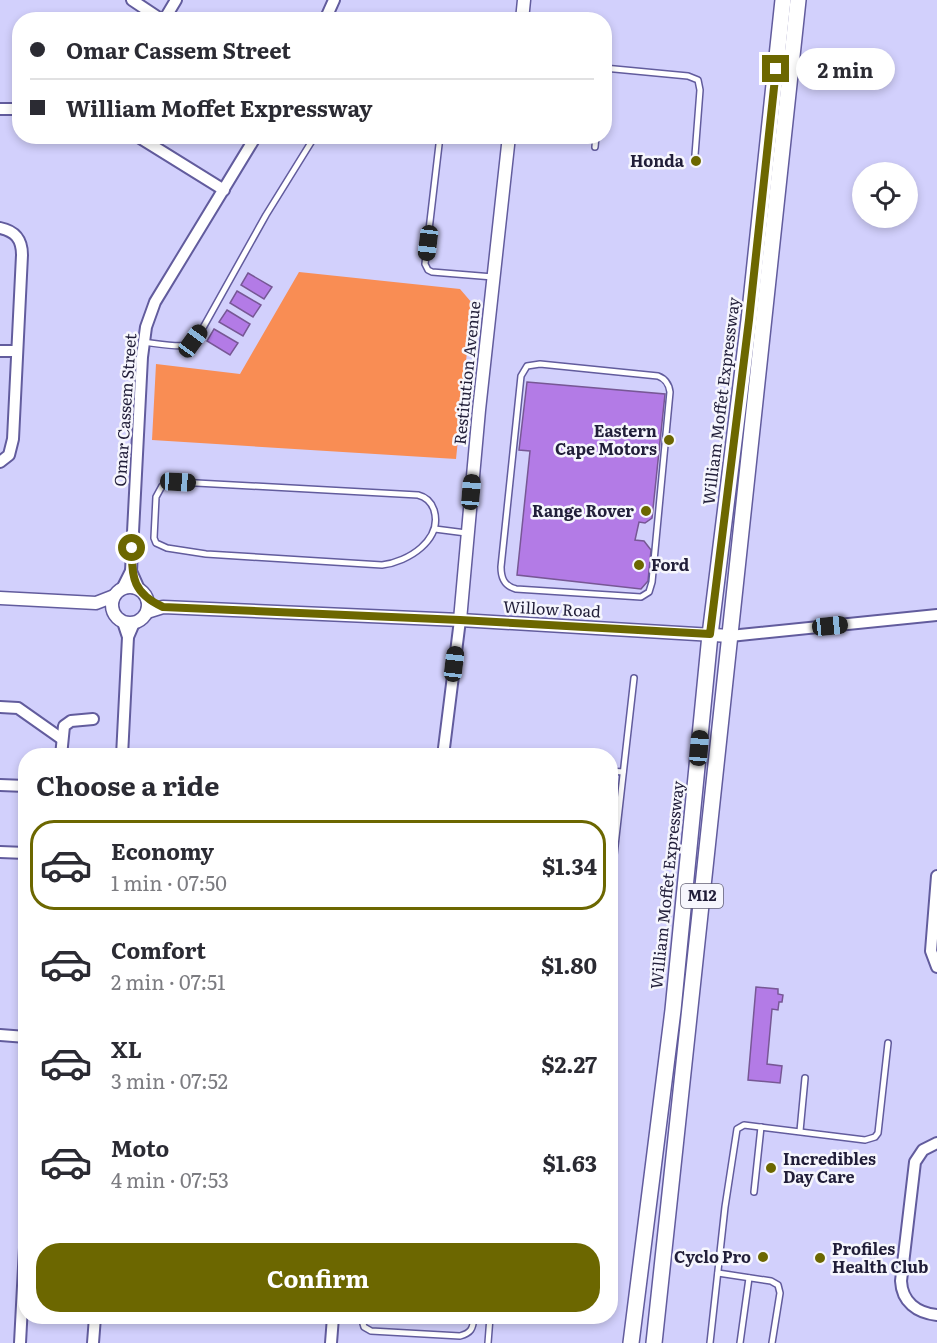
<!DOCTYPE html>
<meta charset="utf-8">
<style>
body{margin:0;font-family:Literata,serif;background:#f2f2f3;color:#2b2b33;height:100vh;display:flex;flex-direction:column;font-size:22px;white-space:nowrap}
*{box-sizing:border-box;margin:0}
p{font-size:20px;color:#7c7c81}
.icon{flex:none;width:33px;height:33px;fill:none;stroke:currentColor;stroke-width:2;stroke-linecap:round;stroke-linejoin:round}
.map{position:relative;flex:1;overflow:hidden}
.details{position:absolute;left:18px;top:748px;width:600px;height:576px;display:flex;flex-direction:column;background:#fff;border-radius:24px;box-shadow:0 3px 9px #0003}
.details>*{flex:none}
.banner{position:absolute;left:12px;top:12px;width:600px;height:132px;border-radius:24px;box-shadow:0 3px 9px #0003;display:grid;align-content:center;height:132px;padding:0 18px;background:#fff}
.buttons{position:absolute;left:852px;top:162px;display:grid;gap:12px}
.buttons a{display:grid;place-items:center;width:66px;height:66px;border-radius:50%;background:#fff;box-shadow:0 3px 9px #0003;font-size:30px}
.end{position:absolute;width:27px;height:27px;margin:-14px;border:8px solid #6c6700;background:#fff;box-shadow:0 0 0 3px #fff}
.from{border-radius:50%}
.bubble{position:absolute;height:42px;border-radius:21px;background:#fff;box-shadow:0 3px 9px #0003;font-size:20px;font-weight:700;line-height:42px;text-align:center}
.car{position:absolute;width:18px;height:36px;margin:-18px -9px;border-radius:8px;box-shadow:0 0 4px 2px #0007;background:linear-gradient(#222 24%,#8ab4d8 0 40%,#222 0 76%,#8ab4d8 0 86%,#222 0)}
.banner b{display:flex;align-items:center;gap:21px;height:57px;font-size:22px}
.banner b+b{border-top:2px solid #e1e1e2}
.banner i{width:15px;height:15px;background:#2b2b33}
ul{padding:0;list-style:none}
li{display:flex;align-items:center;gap:18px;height:90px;margin:0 12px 9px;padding:0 6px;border:3px solid transparent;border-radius:24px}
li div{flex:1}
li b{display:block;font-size:22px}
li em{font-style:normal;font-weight:700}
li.active{border-color:#6c6700}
li>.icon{width:54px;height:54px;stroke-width:1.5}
h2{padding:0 18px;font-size:27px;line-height:72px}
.primary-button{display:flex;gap:12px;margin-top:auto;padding:12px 18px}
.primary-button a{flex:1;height:69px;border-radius:24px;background:#6c6700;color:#fff;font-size:24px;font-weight:700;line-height:69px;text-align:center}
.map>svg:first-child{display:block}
.green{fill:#f98d54}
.building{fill:#b37be6;stroke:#775795;stroke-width:1.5}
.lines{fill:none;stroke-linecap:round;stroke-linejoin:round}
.service-casing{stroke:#625c9d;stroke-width:8}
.minor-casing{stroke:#625c9d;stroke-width:14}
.tertiary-casing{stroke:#625c9d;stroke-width:15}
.primary-casing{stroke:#625c9d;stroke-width:18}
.service{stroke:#fff;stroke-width:5}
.minor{stroke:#fff;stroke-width:10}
.tertiary{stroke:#fff;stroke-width:12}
.primary{stroke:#fff;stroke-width:15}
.route{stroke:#6c6700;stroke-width:8}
.poi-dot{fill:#6c6700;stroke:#f6f6fd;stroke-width:2}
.labels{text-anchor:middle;stroke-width:5;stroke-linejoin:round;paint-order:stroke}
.shield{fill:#f6f6fd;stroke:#615f74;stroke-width:1.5}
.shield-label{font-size:15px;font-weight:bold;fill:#211e39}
.poi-label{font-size:16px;font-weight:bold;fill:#211e39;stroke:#f6f6fd;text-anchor:end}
.street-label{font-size:16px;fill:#211e39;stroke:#f6f6fd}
</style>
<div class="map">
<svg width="937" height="1343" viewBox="0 0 937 1343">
<rect width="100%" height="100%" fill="#d2d0fc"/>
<path class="green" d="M 299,272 L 460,289 L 472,303 L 456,459 L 152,440 L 156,364 L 240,374 Z"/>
<g class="building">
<path d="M 248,273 L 272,287 L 264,299 L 241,285 Z"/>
<path d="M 237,291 L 261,305 L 253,317 L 230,303 Z"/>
<path d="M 227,310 L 250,324 L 243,336 L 219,322 Z"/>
<path d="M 214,329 L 238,343 L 230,355 L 207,341 Z"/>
<path d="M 527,382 L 665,394 L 652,518 L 645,523 L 639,522 L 635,540 L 644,541 L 651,550 L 648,581 L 641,589 L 517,575 L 530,451 L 519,450 Z"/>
<path d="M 756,987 L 778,989 L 778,994 L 783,995 L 782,1002 L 779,1002 L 778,1010 L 772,1009 L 767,1064 L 782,1066 L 780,1083 L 748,1080 Z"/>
</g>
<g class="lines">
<g class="service-casing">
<g id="service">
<path d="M 385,20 L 386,19"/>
<path d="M 604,68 L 688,76 L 698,80 L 700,90 L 695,155"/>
<path d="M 440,136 L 425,264 L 428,270 L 432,272 L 493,277"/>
<path d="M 542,140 L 543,136"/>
<path d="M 595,147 L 596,136"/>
<path d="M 143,342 C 154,343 178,348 188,345 C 195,342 200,332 204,326 L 266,215 L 315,136"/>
<path d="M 540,364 L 658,376 C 666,379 669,384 670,392 L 652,582 L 649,592 L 641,597 L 516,589 C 504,586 501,578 501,567 L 521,376 L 527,366 Z"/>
<path d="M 178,482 L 418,495 C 426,497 431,501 434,510 C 443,540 408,562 382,565 L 206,554 L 167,548 L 156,543 L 154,538 L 156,497 L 162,486 Z"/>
<path d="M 435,529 L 466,533"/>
<path d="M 443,752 L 480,756"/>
<path d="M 610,771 L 623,772"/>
<path d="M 610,890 L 634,678"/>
<path d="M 800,1131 L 805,1078"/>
<path d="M 754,1192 L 761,1127"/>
<path d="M 718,1273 L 771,1281 L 778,1285 L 780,1293 L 772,1343"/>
<path d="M 361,1317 L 364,1327 L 371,1331 L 460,1336 C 471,1333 473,1329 474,1317"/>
<path d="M 488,1343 L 490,1317"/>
<path d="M 710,1343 L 725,1207 L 737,1129 L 744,1125 L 865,1140 L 875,1137 L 878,1133 L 888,1043"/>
<path d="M 740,1343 L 749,1278"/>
</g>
</g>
<g class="minor-casing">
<g id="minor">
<path d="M 132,0 L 162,20"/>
<path d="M 164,20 L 176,0"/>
<path d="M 325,20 L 334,0"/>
<path d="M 0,109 L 20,109"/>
<path d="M 137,136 L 224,190"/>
<path d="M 0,228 C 15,231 22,239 22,255 L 13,439 L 9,455 L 0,462"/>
<path d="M 0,351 L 17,351"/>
<path d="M 131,571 L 139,589"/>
<path d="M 122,589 L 131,571 L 142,357 L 146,327 L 155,302 L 256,136"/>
<path d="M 123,622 L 128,637"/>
<path d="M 730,636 L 937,615"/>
<path d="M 0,707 L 18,708 L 62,739"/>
<path d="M 61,756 L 64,726 L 71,721 L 93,719"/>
<path d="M 122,756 L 128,637 L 134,623"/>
<path d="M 443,756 L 460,620"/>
<path d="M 0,785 L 26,786"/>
<path d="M 0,852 L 26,853"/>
<path d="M 937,876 L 931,951 L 937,967"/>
<path d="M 0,1035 L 26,1037"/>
<path d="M 937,1143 L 923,1150 L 915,1162 L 901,1281 C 902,1302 917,1313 937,1315"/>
<path d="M 20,1343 L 26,1229"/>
<path d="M 93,1343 L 95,1317"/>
<path d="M 331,1343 L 333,1317"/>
</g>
</g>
<g class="tertiary-casing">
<g id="tertiary">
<path d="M 522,20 L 524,0"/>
<circle cx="130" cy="605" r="18"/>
<path d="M 0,598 L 96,603 L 114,596"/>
<path d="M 147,612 L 163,607 L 460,620 L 730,636"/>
<path d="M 460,620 L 479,410 L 509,136"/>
</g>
</g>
<g class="primary-casing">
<g id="primary">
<path d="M 631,1343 L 673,1010 L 710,635 L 749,320 L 783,0"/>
<path d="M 654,1343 L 798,0"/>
</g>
</g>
<use href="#service" class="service"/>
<use href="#minor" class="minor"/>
<use href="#tertiary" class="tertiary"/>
<use href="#primary" class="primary"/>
</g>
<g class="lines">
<path class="route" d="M 132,548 C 131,578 134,594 163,607 L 460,620 L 710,634 L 749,320 L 776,69"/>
</g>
<g class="poi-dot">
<circle cx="696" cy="161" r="6"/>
<circle cx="669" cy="440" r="6"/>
<circle cx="646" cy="511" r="6"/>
<circle cx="639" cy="565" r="6"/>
<circle cx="771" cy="1168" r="6"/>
<circle cx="763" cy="1257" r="6"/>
<circle cx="820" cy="1258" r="6"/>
</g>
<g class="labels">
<rect class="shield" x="681" y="884" width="42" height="24" rx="4.5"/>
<g class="shield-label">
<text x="702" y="901">M12</text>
</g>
<g class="poi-label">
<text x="684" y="167">Honda</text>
<text x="657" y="437">Eastern<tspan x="657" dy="18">Cape Motors</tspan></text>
<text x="634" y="517">Range Rover</text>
<text x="651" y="571" text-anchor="start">Ford</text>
<text x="783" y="1165" text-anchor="start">Incredibles<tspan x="783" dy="18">Day Care</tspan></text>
<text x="832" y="1255" text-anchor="start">Profiles<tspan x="832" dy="18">Health Club</tspan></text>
<text x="751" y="1263">Cyclo Pro</text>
</g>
<g class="street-label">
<text transform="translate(467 373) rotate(-84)" y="6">Restitution Avenue</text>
<text transform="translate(721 401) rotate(-83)" y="6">William Moffet Expressway</text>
<text transform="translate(125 410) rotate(-86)" y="6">Omar Cassem Street</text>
<text transform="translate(552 609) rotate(3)" y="6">Willow Road</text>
<text transform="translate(667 885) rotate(-84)" y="6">William Moffet Expressway</text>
</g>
</g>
</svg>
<div class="buttons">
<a><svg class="icon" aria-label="locate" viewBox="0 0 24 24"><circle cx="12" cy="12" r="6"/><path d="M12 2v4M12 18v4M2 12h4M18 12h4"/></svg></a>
</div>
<i class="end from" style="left:132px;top:548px"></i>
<i class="end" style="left:776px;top:69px"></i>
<div class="bubble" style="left:796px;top:48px;width:99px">2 min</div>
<i class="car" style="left:428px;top:243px;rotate:187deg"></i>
<i class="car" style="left:193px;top:341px;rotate:36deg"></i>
<i class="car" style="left:178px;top:482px;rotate:93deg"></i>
<i class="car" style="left:471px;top:492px;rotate:5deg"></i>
<i class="car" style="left:830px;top:626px;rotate:84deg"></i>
<i class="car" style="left:454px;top:664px;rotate:7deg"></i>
<i class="car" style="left:699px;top:748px;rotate:5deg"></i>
<div class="banner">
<b><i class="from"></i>Omar Cassem Street</b>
<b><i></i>William Moffet Expressway</b>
</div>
<section class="details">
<h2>Choose a ride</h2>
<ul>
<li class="active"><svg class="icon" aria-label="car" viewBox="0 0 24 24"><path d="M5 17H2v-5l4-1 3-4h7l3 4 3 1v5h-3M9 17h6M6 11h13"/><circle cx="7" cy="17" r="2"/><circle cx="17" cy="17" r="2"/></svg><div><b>Economy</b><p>1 min · 07:50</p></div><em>$1.34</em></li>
<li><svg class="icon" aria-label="car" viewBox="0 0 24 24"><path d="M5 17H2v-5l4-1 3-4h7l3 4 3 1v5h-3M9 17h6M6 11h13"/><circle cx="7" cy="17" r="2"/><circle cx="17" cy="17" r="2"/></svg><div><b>Comfort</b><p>2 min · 07:51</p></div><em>$1.80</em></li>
<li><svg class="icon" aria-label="car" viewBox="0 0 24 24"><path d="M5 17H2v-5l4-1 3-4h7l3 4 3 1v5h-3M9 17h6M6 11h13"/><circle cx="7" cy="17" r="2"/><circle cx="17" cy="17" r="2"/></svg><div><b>XL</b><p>3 min · 07:52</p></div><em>$2.27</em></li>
<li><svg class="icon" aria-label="car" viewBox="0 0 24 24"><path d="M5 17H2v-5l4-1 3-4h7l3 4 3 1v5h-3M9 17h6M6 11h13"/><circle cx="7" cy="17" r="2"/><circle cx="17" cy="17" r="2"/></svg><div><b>Moto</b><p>4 min · 07:53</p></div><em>$1.63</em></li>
</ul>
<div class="primary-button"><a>Confirm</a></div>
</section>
</div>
